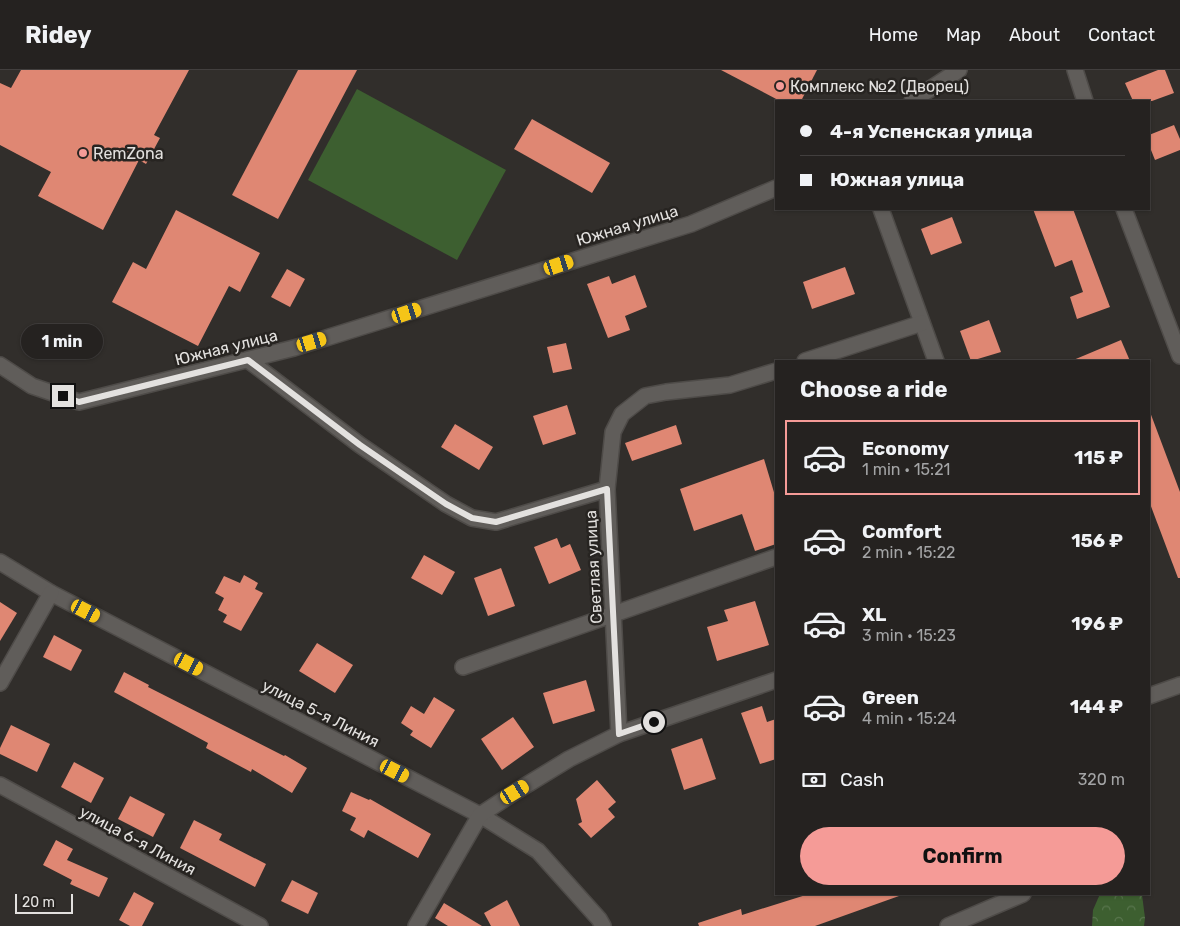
<!DOCTYPE html>
<meta charset="utf-8">
<style>
body{margin:0;font-family:Rubik,sans-serif;background:#312f2d;color:#f1f3f6;height:100vh;display:flex;flex-direction:column;font-size:19px;white-space:nowrap}
*{box-sizing:border-box;margin:0}
p{font-size:16px;color:#a3a4a5}
.icon{flex:none;width:28px;height:28px;fill:none;stroke:currentColor;stroke-width:2;stroke-linecap:round;stroke-linejoin:round}
.map{position:relative;flex:1;overflow:hidden}
.details{position:absolute;left:775px;top:290px;width:375px;height:535px;display:flex;flex-direction:column;background:#252220;border-radius:0px;box-shadow:0 1px 4px #0004,0 0 0 1px #423f3e}
.details>*{flex:none}
.top-card{position:absolute;left:775px;top:30px;width:375px;height:110px;border-radius:0px;box-shadow:0 1px 4px #0004,0 0 0 1px #423f3e;display:grid;align-content:center;height:110px;padding:0 25px;background:#252220}
.scale{position:absolute;left:15px;bottom:12px;width:58px;box-sizing:border-box;padding-left:5px;border:2px solid #e3e1df;border-top:0;font-size:14px;line-height:18px;white-space:nowrap;color:#e3e1df;-webkit-text-stroke:4px #272421;paint-order:stroke}
.end{position:absolute;width:22px;height:22px;margin:-11px;border:6px solid #e3e1df;background:#111;box-shadow:0 0 0 2px #111}
.from{border-radius:50%}
.bubble{position:absolute;height:35px;border-radius:18px;background:#252220;box-shadow:0 1px 4px #0004,0 0 0 1px #423f3e;font-size:16px;font-weight:700;line-height:35px;text-align:center}
.car{position:absolute;width:15px;height:30px;margin:-15px -8px;border-radius:6px;box-shadow:0 0 4px 1px #0007;background:linear-gradient(#f5c518 24%,#345 0 40%,#f5c518 0 76%,#345 0 86%,#f5c518 0)}
.top-card b{display:flex;align-items:center;gap:18px;height:48px;font-size:19px}
.top-card b+b{border-top:1px solid #423f3e}
.top-card i{width:12px;height:12px;background:#f1f3f6}
ul{padding:0;list-style:none}
li{display:flex;align-items:center;gap:15px;height:75px;margin:0 10px 8px;padding:0 15px;border:2px solid transparent;border-radius:0px}
li div{flex:1}
li b{display:block;font-size:19px}
li em{font-style:normal;font-weight:700}
li.active{border-color:#f59b97}
li>.icon{width:45px;height:45px;stroke-width:1.5}
h2{padding:0 25px;font-size:22px;line-height:60px}
.pay{display:flex;align-items:center;gap:12px;height:55px;padding:0 25px;font-size:19px}
.pay p{margin-inline-start:auto}
.primary-button{display:flex;gap:10px;margin-top:auto;padding:10px 25px}
.primary-button a{flex:1;height:58px;border-radius:30px;background:#f59b97;color:#111;font-size:20px;font-weight:700;line-height:58px;text-align:center}
header{display:flex;align-items:center;gap:30px;box-sizing:border-box;height:70px;padding:0 25px;background:#252220;border-bottom:1px solid #423f3e}
header strong{font-size:24px}
nav{display:flex;gap:28px;margin-inline-start:auto;font-size:18px}
.map>svg:first-child{display:block}
.forest{fill:url(#forest-crowns)}
.garden{fill:#3d5f30}
.building{fill:#df8773}
.lines{fill:none;stroke-linecap:round;stroke-linejoin:round}
.minor-casing{stroke:#4e4b48;stroke-width:18}
.minor{stroke:#605d5a;stroke-width:15}
.route{stroke:#e3e1df;stroke-width:6}
.poi-dot{fill:#f59b97;stroke:#272421;stroke-width:2}
.labels{text-anchor:middle;stroke-width:5;stroke-linejoin:round;paint-order:stroke}
.poi-label{font-size:16px;fill:#e3e1df;stroke:#272421;text-anchor:start}
.street-label{font-size:16px;fill:#e3e1df;stroke:#272421}
</style>
<header>
<strong>Ridey</strong>
<nav><a>Home</a><a>Map</a><a>About</a><a>Contact</a></nav>
</header>
<div class="map">
<svg width="1180" height="856" viewBox="0 0 1180 856">
<defs>
<pattern id="forest-crowns" width="20" height="18" patternUnits="userSpaceOnUse" patternTransform="scale(1.25)"><rect width="20" height="18" fill="#3d5f30"/><path d="M2 6a3 3 0 1 1 6 0M12 15a3 3 0 1 1 6 0" fill="none" stroke="#59764e"/></pattern>
</defs>
<rect width="100%" height="100%" fill="#312e2b"/>
<path class="forest" d="M 1100,824 L 1140,824 L 1142,825 L 1145,848 L 1144,856 L 1092,856 L 1093,840 Z"/>
<path class="garden" d="M 357,19 L 506,100 L 457,190 L 308,110 Z"/>
<g class="building">
<path d="M 21,0 L 189,0 L 154,65 L 160,68 L 146,94 L 139,90 L 103,160 L 38,126 L 51,102 L 0,75 L 0,13 L 11,18 Z"/>
<path d="M 298,0 L 357,0 L 278,149 L 232,125 Z"/>
<path d="M 721,0 L 817,0 L 801,31 L 780,31 Z"/>
<path d="M 1158,0 L 1165,0 L 1174,23 L 1152,31 L 1133,31 L 1125,13 Z"/>
<path d="M 532,49 L 610,93 L 592,123 L 514,79 Z"/>
<path d="M 1174,55 L 1180,69 L 1180,80 L 1155,90 L 1149,75 L 1149,65 Z"/>
<path d="M 1033,139 L 1073,139 L 1110,237 L 1077,249 L 1070,227 L 1083,222 L 1072,190 L 1055,197 Z"/>
<path d="M 176,140 L 260,183 L 240,222 L 229,216 L 198,276 L 112,232 L 133,192 L 146,199 Z"/>
<path d="M 952,147 L 962,173 L 931,185 L 921,159 Z"/>
<path d="M 845,197 L 855,224 L 812,239 L 803,212 Z"/>
<path d="M 287,199 L 305,209 L 290,237 L 271,227 Z"/>
<path d="M 635,205 L 647,237 L 625,246 L 630,260 L 608,268 L 587,214 L 609,206 L 612,214 Z"/>
<path d="M 989,250 L 1001,282 L 971,291 L 960,261 Z"/>
<path d="M 1121,270 L 1130,291 L 1071,291 Z"/>
<path d="M 566,273 L 572,299 L 553,303 L 547,277 Z"/>
<path d="M 567,335 L 576,364 L 543,375 L 533,346 Z"/>
<path d="M 1149,342 L 1150,342 L 1180,422 L 1180,508 L 1178,508 L 1149,431 Z"/>
<path d="M 455,354 L 493,377 L 479,400 L 441,377 Z"/>
<path d="M 676,355 L 682,374 L 632,391 L 625,373 Z"/>
<path d="M 764,389 L 776,429 L 776,474 L 755,481 L 742,444 L 694,461 L 680,419 Z"/>
<path d="M 557,468 L 561,478 L 570,474 L 581,500 L 549,514 L 534,477 Z"/>
<path d="M 424,485 L 455,502 L 442,525 L 411,508 Z"/>
<path d="M 501,498 L 515,536 L 488,546 L 474,508 Z"/>
<path d="M 244,505 L 258,513 L 255,519 L 263,523 L 241,561 L 223,552 L 227,545 L 218,540 L 224,528 L 215,523 L 224,506 L 240,513 Z"/>
<path d="M 755,531 L 769,575 L 717,591 L 707,557 L 728,551 L 724,540 Z"/>
<path d="M 0,532 L 17,543 L 0,571 Z"/>
<path d="M 54,565 L 82,580 L 71,601 L 43,587 Z"/>
<path d="M 317,573 L 353,595 L 335,623 L 299,601 Z"/>
<path d="M 124,602 L 149,615 L 148,617 L 284,686 L 285,685 L 307,698 L 292,723 L 252,699 L 251,702 L 206,678 L 208,673 L 114,622 Z"/>
<path d="M 586,610 L 595,641 L 553,654 L 543,623 Z"/>
<path d="M 434,627 L 455,640 L 431,678 L 410,665 L 413,661 L 401,653 L 411,636 L 424,644 Z"/>
<path d="M 762,636 L 767,652 L 776,649 L 776,689 L 760,694 L 741,643 Z"/>
<path d="M 513,647 L 534,677 L 502,700 L 481,669 Z"/>
<path d="M 11,655 L 50,674 L 37,702 L 0,684 L 0,678 Z"/>
<path d="M 702,668 L 716,709 L 684,720 L 671,679 Z"/>
<path d="M 74,692 L 104,708 L 91,733 L 61,717 Z"/>
<path d="M 597,710 L 616,732 L 608,739 L 615,747 L 591,768 L 578,754 L 582,752 L 576,729 Z"/>
<path d="M 351,722 L 369,730 L 370,729 L 431,764 L 418,788 L 368,760 L 364,768 L 350,760 L 356,748 L 342,741 Z"/>
<path d="M 130,726 L 165,744 L 153,767 L 118,749 Z"/>
<path d="M 194,750 L 222,764 L 219,770 L 266,794 L 255,817 L 180,778 Z"/>
<path d="M 56,770 L 73,779 L 67,790 L 108,808 L 99,827 L 70,814 L 72,810 L 43,795 Z"/>
<path d="M 292,810 L 318,823 L 308,844 L 281,831 Z"/>
<path d="M 134,822 L 154,833 L 142,856 L 130,856 L 119,850 Z"/>
<path d="M 809,824 L 899,824 L 899,826 L 815,856 L 699,856 L 698,853 L 741,839 L 742,845 Z"/>
<path d="M 507,830 L 520,856 L 491,856 L 484,843 Z"/>
<path d="M 444,833 L 482,856 L 448,856 L 435,848 Z"/>
</g>
<g class="lines">
<g class="minor-casing">
<g id="minor">
<path d="M 1075,0 L 1085,31"/>
<path d="M 912,31 L 959,0"/>
<path d="M 881,139 L 936,291"/>
<path d="M 1124,139 L 1180,286"/>
<path d="M 248,290 L 360,375 L 446,434 L 472,448 L 496,452 L 607,419"/>
<path d="M 805,291 L 922,253"/>
<path d="M 0,295 L 32,316 L 79,332 L 294,278 L 691,154 L 776,118"/>
<path d="M 0,492 L 51,523 L 480,745 L 538,781 L 599,849 L 603,856"/>
<path d="M 463,597 L 776,487"/>
<path d="M 0,613 L 51,523"/>
<path d="M 1149,626 L 1180,615"/>
<path d="M 619,664 L 607,419 L 613,362 L 622,344 L 645,326 L 666,322 L 730,315 L 776,301"/>
<path d="M 0,715 L 260,856"/>
<path d="M 416,856 L 480,745 L 515,722 L 569,689 L 619,664 L 776,610"/>
<path d="M 948,856 L 1023,824"/>
</g>
</g>
<use href="#minor" class="minor"/>
</g>
<g class="lines">
<path class="route" d="M 63,326 L 79,332 L 248,290 L 360,375 L 446,434 L 472,448 L 496,452 L 607,419 L 619,664 L 654,652"/>
</g>
<g class="poi-dot">
<circle cx="780" cy="16" r="5"/>
<circle cx="83" cy="83" r="5"/>
</g>
<g class="labels">
<g class="poi-label">
<text x="790" y="22">Комплекс №2 (Дворец)</text>
<text x="93" y="89">RemZona</text>
</g>
<g class="street-label">
<text transform="translate(627 155) rotate(-17)" y="6">Южная улица</text>
<text transform="translate(226 277) rotate(-14)" y="6">Южная улица</text>
<text transform="translate(593 497) rotate(-93)" y="6">Светлая улица</text>
<text transform="translate(321 643) rotate(27)" y="6">улица 5-я Линия</text>
<text transform="translate(138 770) rotate(28)" y="6">улица 6-я Линия</text>
</g>
</g>
</svg>
<div class="scale">20 m</div>
<i class="end from" style="left:654px;top:652px"></i>
<i class="end" style="left:63px;top:326px"></i>
<div class="bubble" style="left:21px;top:254px;width:82px">1 min</div>
<i class="car" style="left:559px;top:195px;rotate:72deg"></i>
<i class="car" style="left:407px;top:243px;rotate:72deg"></i>
<i class="car" style="left:312px;top:272px;rotate:73deg"></i>
<i class="car" style="left:86px;top:541px;rotate:117deg"></i>
<i class="car" style="left:189px;top:594px;rotate:117deg"></i>
<i class="car" style="left:395px;top:701px;rotate:117deg"></i>
<i class="car" style="left:515px;top:722px;rotate:59deg"></i>
<div class="top-card">
<b><i class="from"></i>4-я Успенская улица</b>
<b><i></i>Южная улица</b>
</div>
<section class="details">
<h2>Choose a ride</h2>
<ul>
<li class="active"><svg class="icon" aria-label="car" viewBox="0 0 24 24"><path d="M5 17H2v-5l4-1 3-4h7l3 4 3 1v5h-3M9 17h6M6 11h13"/><circle cx="7" cy="17" r="2"/><circle cx="17" cy="17" r="2"/></svg><div><b>Economy</b><p>1 min · 15:21</p></div><em>115 ₽</em></li>
<li><svg class="icon" aria-label="car" viewBox="0 0 24 24"><path d="M5 17H2v-5l4-1 3-4h7l3 4 3 1v5h-3M9 17h6M6 11h13"/><circle cx="7" cy="17" r="2"/><circle cx="17" cy="17" r="2"/></svg><div><b>Comfort</b><p>2 min · 15:22</p></div><em>156 ₽</em></li>
<li><svg class="icon" aria-label="car" viewBox="0 0 24 24"><path d="M5 17H2v-5l4-1 3-4h7l3 4 3 1v5h-3M9 17h6M6 11h13"/><circle cx="7" cy="17" r="2"/><circle cx="17" cy="17" r="2"/></svg><div><b>XL</b><p>3 min · 15:23</p></div><em>196 ₽</em></li>
<li><svg class="icon" aria-label="car" viewBox="0 0 24 24"><path d="M5 17H2v-5l4-1 3-4h7l3 4 3 1v5h-3M9 17h6M6 11h13"/><circle cx="7" cy="17" r="2"/><circle cx="17" cy="17" r="2"/></svg><div><b>Green</b><p>4 min · 15:24</p></div><em>144 ₽</em></li>
</ul>
<div class="pay"><svg class="icon" aria-label="cash" viewBox="0 0 24 24"><path d="M3 7h18v10H3z"/><circle cx="12" cy="12" r="2"/></svg>Cash<p>320 m</p></div>
<div class="primary-button"><a>Confirm</a></div>
</section>
</div>
